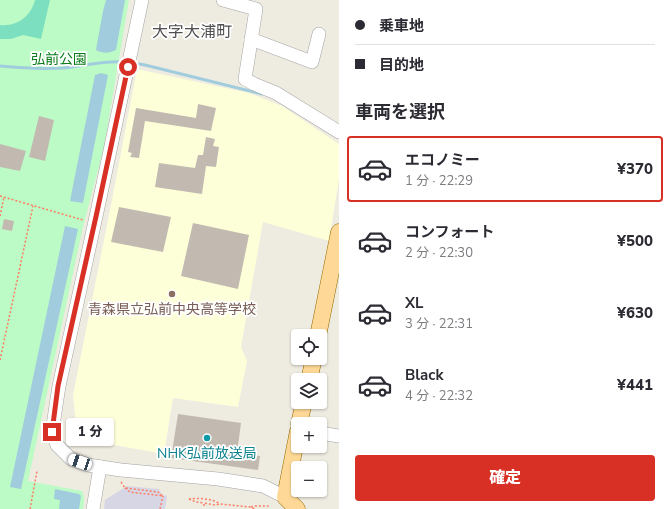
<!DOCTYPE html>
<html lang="ja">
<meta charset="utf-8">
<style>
body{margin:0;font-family:"Nunito Sans","Noto Sans JP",sans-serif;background:#f7f7f7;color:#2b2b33;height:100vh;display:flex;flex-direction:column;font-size:15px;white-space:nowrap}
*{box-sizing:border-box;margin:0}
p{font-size:13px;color:#7c7c81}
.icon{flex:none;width:22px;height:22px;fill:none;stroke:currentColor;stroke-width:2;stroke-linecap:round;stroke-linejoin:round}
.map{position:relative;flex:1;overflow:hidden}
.details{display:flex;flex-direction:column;background:#fff;width:332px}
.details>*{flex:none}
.guide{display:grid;align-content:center;height:88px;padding:0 16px;background:#fff}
.controls{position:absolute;left:291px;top:329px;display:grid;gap:8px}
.controls a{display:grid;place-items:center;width:36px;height:36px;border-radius:4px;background:#fff;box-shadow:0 1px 3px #0004;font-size:20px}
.end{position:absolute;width:18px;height:18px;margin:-9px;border:5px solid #d93025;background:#fff;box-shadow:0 0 0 2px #fff}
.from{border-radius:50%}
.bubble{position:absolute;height:28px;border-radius:4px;background:#fff;box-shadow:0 1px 3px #0004;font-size:13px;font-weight:800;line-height:28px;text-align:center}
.car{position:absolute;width:12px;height:24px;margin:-12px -6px;border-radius:5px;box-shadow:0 0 3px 1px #0007;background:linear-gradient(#fff 24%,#345 0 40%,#fff 0 76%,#345 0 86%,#fff 0)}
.guide b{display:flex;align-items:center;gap:14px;height:38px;font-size:15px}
.guide b+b{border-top:1px solid #e1e1e2}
.guide i{width:10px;height:10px;background:#2b2b33}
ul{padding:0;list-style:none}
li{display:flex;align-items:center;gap:12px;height:66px;margin:0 8px 6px;padding:0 8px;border:2px solid transparent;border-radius:4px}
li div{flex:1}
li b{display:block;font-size:15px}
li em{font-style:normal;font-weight:800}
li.selected{border-color:#d93025}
li>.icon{width:36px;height:36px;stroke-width:1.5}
h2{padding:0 16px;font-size:18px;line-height:48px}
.primary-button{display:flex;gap:8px;margin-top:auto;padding:8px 16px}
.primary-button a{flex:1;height:46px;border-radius:4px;background:#d93025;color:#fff;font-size:16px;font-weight:800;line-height:46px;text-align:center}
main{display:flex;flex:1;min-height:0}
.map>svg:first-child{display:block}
.education{fill:#fdffd9}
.park{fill:#bcfbc5}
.pitch{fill:#7ce0c0}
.plaza{fill:#d7d6e4}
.water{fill:#a0ccdd}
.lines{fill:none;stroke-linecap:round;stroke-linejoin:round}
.stream{stroke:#a0ccdd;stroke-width:3}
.building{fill:#c2bab1}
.minor-casing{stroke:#a3a3a3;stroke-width:14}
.major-casing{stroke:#946c00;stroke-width:17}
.path{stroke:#fd7c63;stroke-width:1.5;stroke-dasharray:2 2;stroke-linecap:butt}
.minor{stroke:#fff;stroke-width:13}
.major{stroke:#fed896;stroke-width:16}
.route{stroke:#d93025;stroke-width:5}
.education-dot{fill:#8d6e63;stroke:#fff;stroke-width:1.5}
.culture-dot{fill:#0f9aa8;stroke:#fff;stroke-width:1.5}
.labels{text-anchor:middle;stroke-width:3.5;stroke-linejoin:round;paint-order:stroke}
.park-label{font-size:14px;fill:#087c19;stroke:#fff}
.education-label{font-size:14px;fill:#785e54;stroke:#fff}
.culture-label{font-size:14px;fill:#0d838f;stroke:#fff}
.quarter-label{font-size:16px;fill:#4f4f4f;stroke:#fff}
</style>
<main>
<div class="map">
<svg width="339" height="509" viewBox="0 0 339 509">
<rect width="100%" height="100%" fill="#eeebe1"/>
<path class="education" d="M 137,69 L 249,93 L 282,106 L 339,144 L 339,179 L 329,241 L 263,222 L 241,347 L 247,361 L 238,407 L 173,398 L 164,454 L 92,441 L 76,424 L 73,395 L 111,205 Z"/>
<path class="park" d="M 0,0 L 129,0 L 104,147 L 83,227 L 28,481 L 82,491 C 85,496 84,503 83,509 L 0,509 Z"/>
<path class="pitch" d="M 35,0 L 50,0 L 41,39 L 23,35 L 11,39 L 0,39 L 0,25 C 17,27 31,16 35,0 Z"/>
<path class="plaza" d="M 127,486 L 159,489 L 162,495 L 167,496 L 165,509 L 104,509 L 105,500 Z"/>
<g class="water">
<path d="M 106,0 L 125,0 L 116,50 C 109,53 103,54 96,50 L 103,11 Z"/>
<path d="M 101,73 L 108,75 L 83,203 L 70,201 L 95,75 Z"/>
<path d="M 65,226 L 78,229 L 21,489 L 10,487 Z"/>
<path d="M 55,489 L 79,494 L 81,496 L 79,509 L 59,509 L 60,500 L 54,499 Z"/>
</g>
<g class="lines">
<g class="stream">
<path d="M 133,63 L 145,65 L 262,94"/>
<path d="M 0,66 C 21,68 42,69 63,68 C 83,66 105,60 125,62"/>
</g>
</g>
<g class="building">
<path d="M 198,104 L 216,108 L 211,131 L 145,121 L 139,158 L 130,157 L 132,153 L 128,152 L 136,108 L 196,118 Z"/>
<path d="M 39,116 L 54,120 L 45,161 L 29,157 Z"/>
<path d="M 206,137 L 215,139 L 213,146 L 219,147 L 216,167 L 206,166 L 202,194 L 155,187 L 159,163 L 195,168 L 198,155 L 203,155 Z"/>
<path d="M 0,144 L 26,151 L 20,171 L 0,167 Z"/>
<path d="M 119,207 L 171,217 L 163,252 L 111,242 Z"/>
<path d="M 4,219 L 14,221 L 12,231 L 2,229 Z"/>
<path d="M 193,223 L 249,235 L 238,289 L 181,276 Z"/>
<path d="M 178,414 L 241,423 L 237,453 L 260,456 L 258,470 L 171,458 Z"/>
</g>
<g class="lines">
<g class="minor-casing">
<g id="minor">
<path d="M 142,0 L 97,212 L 59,386 L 52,432 L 57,445 L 71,459 L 88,465 L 121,470 L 218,479 L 263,486 L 285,497"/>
<path d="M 223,0 L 256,9 L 245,79 L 254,84 L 276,93 L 339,132"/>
<path d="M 251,39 L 312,62 L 319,34"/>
<path d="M 320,433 L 339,436"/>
<path d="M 93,509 L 100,467"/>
</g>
</g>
<g class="major-casing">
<g id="major">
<path d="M 318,336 L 339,232"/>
<path d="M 309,380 L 314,358"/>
<path d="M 299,424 L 304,402"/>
<path d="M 297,509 L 285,497 L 298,431"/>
</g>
</g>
<g class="path">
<path d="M 0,196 L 83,220"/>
<path d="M 0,216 L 4,197"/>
<path d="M 0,360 L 33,206"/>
<path d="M 121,482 L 125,488 L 158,492 L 163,496"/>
<path d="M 125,488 L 130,492 L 163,496"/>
<path d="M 189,499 C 198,498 212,498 220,504"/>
<path d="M 189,499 L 196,502 L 204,503"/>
<path d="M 204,506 L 204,503 L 215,505 L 220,504 L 250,507 L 255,509"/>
<path d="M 251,507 L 255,506 L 268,506 L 267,509"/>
<path d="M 30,509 L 37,471"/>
<path d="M 160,509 L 163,496"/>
</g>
<use href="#minor" class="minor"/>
<use href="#major" class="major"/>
</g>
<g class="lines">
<path class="route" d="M 52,432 L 58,386 L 97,212 L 128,67"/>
</g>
<circle class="education-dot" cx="172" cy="294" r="4"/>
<circle class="culture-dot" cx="207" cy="438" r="4"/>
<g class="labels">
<g class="park-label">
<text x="59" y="64">弘前公園</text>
</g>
<g class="education-label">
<text x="172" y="314">青森県立弘前中央高等学校</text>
</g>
<g class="culture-label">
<text x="207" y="458">NHK弘前放送局</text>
</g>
<g class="quarter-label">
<text x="192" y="37">大字大浦町</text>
</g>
</g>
</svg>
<div class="controls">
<a><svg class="icon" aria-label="locate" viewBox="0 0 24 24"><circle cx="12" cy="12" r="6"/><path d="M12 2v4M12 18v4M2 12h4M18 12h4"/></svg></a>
<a><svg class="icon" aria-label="layers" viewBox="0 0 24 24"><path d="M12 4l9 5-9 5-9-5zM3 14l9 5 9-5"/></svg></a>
<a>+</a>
<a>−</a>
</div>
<i class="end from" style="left:128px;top:67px"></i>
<i class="end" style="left:52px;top:432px"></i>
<div class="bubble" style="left:66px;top:418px;width:48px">1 分</div>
<i class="car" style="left:80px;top:462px;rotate:289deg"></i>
</div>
<section class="details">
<div class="guide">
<b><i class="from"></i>乗車地</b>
<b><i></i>目的地</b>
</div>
<h2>車両を選択</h2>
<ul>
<li class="selected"><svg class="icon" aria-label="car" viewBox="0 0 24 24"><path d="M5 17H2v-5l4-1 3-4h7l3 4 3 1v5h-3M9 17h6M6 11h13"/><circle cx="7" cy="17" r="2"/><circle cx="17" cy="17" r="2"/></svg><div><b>エコノミー</b><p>1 分 · 22:29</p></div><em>¥370</em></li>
<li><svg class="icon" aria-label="car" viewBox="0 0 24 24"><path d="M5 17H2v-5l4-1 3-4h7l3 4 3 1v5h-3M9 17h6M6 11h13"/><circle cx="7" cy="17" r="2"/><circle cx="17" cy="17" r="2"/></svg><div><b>コンフォート</b><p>2 分 · 22:30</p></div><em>¥500</em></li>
<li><svg class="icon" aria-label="car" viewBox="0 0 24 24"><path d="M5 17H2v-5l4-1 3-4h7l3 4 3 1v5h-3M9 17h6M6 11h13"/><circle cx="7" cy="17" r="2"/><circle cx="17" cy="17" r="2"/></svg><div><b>XL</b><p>3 分 · 22:31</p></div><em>¥630</em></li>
<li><svg class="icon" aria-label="car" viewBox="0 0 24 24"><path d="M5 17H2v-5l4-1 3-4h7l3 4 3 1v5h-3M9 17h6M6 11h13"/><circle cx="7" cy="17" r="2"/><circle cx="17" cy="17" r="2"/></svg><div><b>Black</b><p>4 分 · 22:32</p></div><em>¥441</em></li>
</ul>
<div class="primary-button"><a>確定</a></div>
</section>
</main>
